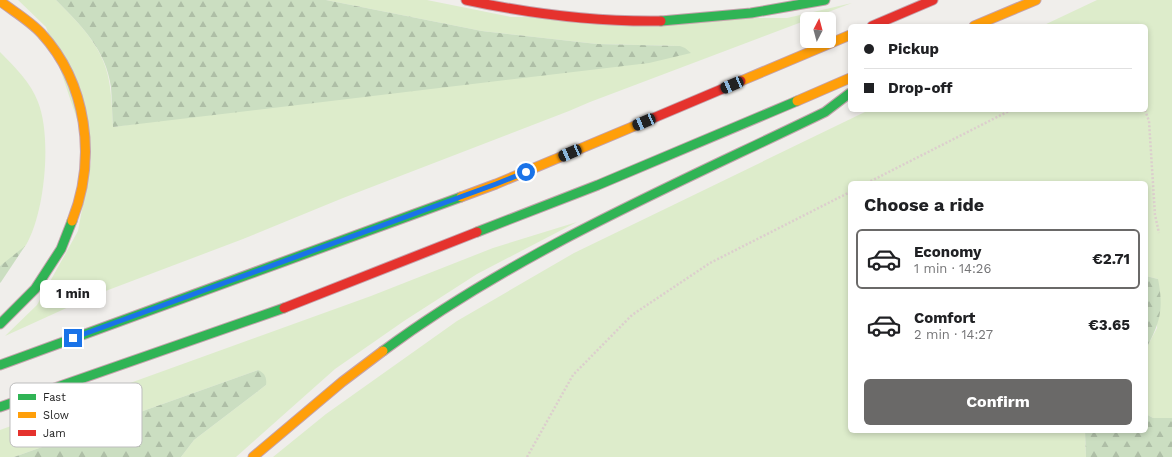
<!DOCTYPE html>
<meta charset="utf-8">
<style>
body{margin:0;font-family:"Work Sans",sans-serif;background:#f6f6f6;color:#202124;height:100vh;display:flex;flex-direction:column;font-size:15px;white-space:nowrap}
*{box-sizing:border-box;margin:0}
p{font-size:13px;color:#757577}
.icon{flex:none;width:22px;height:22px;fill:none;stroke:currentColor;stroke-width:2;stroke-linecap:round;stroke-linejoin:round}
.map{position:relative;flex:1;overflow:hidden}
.side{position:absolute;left:848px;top:181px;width:300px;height:252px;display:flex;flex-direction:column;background:#fff;border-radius:6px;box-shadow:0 2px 6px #0003}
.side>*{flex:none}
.hud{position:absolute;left:848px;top:24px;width:300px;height:88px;border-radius:6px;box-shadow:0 2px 6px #0003;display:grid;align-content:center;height:88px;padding:0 16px;background:#fff}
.needle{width:26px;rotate:6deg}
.fabs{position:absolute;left:800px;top:12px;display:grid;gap:8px}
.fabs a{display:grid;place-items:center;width:36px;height:36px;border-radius:6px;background:#fff;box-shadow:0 2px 6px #0003;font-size:20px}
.end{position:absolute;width:18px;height:18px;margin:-9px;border:5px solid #1a73e8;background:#fff;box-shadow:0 0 0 2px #fff}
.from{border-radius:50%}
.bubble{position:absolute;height:28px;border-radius:6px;background:#fff;box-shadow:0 2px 6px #0003;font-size:13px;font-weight:700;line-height:28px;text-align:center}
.car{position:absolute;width:12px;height:24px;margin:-12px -6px;border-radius:5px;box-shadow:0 0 3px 1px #0007;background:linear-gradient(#222 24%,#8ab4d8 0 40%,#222 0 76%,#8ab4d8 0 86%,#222 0)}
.hud b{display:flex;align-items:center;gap:14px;height:38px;font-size:15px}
.hud b+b{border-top:1px solid #e0e0e0}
.hud i{width:10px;height:10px;background:#202124}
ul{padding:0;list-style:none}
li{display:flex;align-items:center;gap:12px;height:60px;margin:0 8px 6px;padding:0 8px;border:2px solid transparent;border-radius:6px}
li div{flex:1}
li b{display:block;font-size:15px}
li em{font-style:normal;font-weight:700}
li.active{border-color:#6a6968}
li>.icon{width:36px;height:36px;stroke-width:1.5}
h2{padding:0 16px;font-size:18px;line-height:48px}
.primary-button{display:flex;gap:8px;margin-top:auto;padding:8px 16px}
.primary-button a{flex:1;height:46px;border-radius:6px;background:#6a6968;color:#fff;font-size:16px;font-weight:700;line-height:46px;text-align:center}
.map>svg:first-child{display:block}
.grass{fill:#ddeccb}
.forest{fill:url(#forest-firs)}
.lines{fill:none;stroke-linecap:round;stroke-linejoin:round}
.fast-casing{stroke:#c5a2ac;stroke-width:11}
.slow-casing{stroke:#c5a2ac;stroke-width:11}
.jam-casing{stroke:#c5a2ac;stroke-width:11}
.path{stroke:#dccecd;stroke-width:2.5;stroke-dasharray:2 2;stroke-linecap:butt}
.fast{stroke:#30b455;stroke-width:9}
.slow{stroke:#ff9f0a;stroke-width:9}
.jam{stroke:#e5322d;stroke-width:9}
.route{stroke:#1a73e8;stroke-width:5}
.key{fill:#fff;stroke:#bdbdbd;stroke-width:1}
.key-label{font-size:11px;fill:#222}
</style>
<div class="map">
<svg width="1172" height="457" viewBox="0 0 1172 457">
<defs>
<pattern id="forest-firs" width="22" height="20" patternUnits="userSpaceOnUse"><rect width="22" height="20" fill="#cbdec1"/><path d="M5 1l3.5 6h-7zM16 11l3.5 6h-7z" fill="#aebea6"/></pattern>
</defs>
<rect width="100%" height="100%" fill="#f0eeeb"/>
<g class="grass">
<path d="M 18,0 L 56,0 C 81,25 106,50 110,87 C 112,100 112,114 113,127 L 680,46 L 597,44 L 482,31 L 326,0 L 427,0 L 511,17 L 787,18 L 852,3 L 590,102 L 569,111 L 343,198 L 243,239 L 95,295 L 5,336 L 37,305 L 78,231 L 91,161 L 46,27 Z"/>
<path d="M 1097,0 L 1172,0 L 1172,418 L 1153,418 L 1146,414 L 1146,349 L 1157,328 L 1158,279 L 1146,276 L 1146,183 L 850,183 L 850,431 L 1085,431 L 1086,457 L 273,457 L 326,414 L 457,321 L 574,253 L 869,110 L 1146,110 L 1146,26 L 1042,26 Z"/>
<path d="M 0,52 C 15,67 31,83 38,102 C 52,137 45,213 26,245 C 20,254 9,260 0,266 Z"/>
<path d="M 577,222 L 477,274 L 404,321 L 335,369 L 236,457 L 181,457 L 194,440 L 266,385 L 258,370 L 14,457 L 0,457 L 0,430 L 371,296 L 493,248 Z"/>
</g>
<g class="forest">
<path d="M 56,0 L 326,0 L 482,31 L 597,44 L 680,46 L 685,48 L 691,53 L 649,63 L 113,127 C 112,114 112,100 111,87 C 106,50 81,25 56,0 Z"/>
<path d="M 25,246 L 1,282 L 0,283 L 0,266 Z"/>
<path d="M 1146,276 L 1158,279 C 1164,310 1160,322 1146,349 Z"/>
<path d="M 258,370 C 265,373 267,378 266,385 L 194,440 L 181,457 L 14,457 Z"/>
<path d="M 1146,414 L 1153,418 L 1172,418 L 1172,457 L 1086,457 L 1085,431 L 1146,431 Z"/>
</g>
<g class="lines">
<g class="fast-casing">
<g id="fast">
<path d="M 661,21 L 751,13 L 825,0"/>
<path d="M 477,232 L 598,185 L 797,101"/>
<path d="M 0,324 L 35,289 L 61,249 L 72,221"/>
<path d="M 383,351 C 518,251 675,185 825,112 L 850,93"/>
<path d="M 0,365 L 461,197"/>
<path d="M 0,407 L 284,308"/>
</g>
</g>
<g class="slow-casing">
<g id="slow">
<path d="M 0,1 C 13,11 30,21 41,33 C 87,83 97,158 72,221"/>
<path d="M 974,26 L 1036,0"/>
<path d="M 741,81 L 850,35"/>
<path d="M 797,101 L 850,78"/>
<path d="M 461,197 L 496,184 L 644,122"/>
<path d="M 253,457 L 342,382 L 383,351"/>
</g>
</g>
<g class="jam-casing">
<g id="jam">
<path d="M 466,0 C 531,14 595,22 661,21"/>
<path d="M 872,26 L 933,0"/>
<path d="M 644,122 L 741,81"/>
<path d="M 284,308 L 477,232"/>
</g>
</g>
<g class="path">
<path d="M 1145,110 L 1149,121 L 1155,215 L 1159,233"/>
<path d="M 867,183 L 1011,110"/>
<path d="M 527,457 L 573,375 L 632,315 L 710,263 L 850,192"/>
</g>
<use href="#fast" class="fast"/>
<use href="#slow" class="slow"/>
<use href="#jam" class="jam"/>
</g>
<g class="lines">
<path class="route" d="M 73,338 L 496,184 L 526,172"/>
</g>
<rect x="10" y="383" width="132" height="64" rx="6" class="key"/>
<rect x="18" y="394" width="18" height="6" fill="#30b455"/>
<rect x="18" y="412" width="18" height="6" fill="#ff9f0a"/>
<rect x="18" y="430" width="18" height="6" fill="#e5322d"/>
<g class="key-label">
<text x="43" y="401">Fast</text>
<text x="43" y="419">Slow</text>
<text x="43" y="437">Jam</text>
</g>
</svg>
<div class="fabs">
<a><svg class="needle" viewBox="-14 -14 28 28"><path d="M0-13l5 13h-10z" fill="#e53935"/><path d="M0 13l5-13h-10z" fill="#757577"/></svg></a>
</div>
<i class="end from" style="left:526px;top:172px"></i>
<i class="end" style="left:73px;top:338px"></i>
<div class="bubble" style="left:40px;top:280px;width:66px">1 min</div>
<i class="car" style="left:732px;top:85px;rotate:247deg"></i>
<i class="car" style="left:644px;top:122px;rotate:247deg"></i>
<i class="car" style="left:570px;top:153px;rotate:247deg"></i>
<div class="hud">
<b><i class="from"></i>Pickup</b>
<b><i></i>Drop-off</b>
</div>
<section class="side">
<h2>Choose a ride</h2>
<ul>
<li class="active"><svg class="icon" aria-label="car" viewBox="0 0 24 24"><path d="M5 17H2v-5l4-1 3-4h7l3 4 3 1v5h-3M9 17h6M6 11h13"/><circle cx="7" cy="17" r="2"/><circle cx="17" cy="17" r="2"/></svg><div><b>Economy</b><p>1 min · 14:26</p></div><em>€2.71</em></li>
<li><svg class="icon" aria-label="car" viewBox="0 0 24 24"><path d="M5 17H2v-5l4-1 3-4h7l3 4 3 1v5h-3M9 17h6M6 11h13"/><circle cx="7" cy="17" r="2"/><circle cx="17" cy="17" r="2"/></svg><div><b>Comfort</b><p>2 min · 14:27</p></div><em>€3.65</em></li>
</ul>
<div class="primary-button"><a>Confirm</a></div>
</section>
</div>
